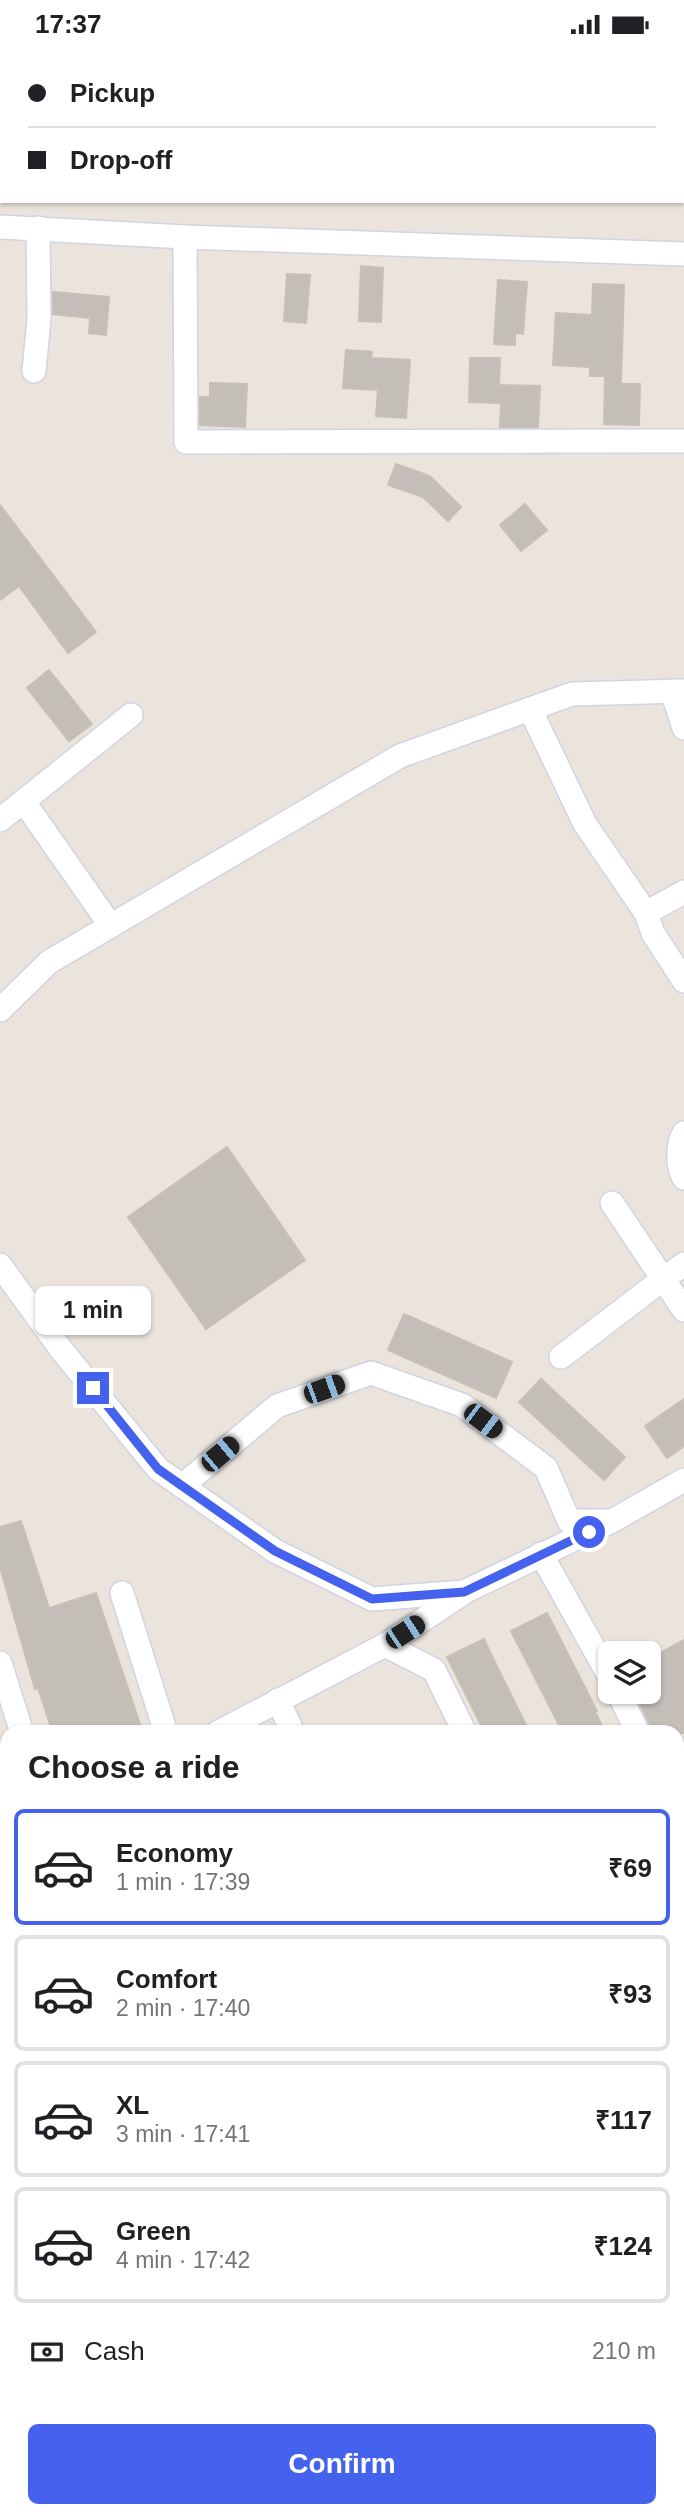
<!DOCTYPE html>
<meta charset="utf-8">
<style>
body{margin:0;font-family:Arial,sans-serif;background:#f6f6f6;color:#202124;height:100vh;display:flex;flex-direction:column;font-size:26px;white-space:nowrap}
*{box-sizing:border-box;margin:0}
p{font-size:23px;color:#757577}
.icon{flex:none;width:38px;height:38px;fill:none;stroke:currentColor;stroke-width:2;stroke-linecap:round;stroke-linejoin:round}
.map{position:relative;flex:1;overflow:hidden}
.panel{position:absolute;left:0px;top:1676px;width:684px;height:793px;display:flex;flex-direction:column;background:#fff;border-radius:21px 21px 0 0;box-shadow:0 2px 5px #0004}
.panel>*{flex:none}
.banner{position:absolute;left:0px;top:0px;width:684px;height:154px;box-shadow:0 2px 5px #0004;display:grid;align-content:center;height:154px;padding:0 28px;background:#fff}
.buttons{position:absolute;left:598px;top:1592px;display:grid;gap:14px}
.buttons a{display:grid;place-items:center;width:63px;height:63px;border-radius:10px;background:#fff;box-shadow:0 2px 5px #0004;font-size:35px}
.end{position:absolute;width:32px;height:32px;margin:-16px;border:9px solid #4562ee;background:#fff;box-shadow:0 0 0 4px #fff}
.from{border-radius:50%}
.bubble{position:absolute;height:49px;border-radius:10px;background:#fff;box-shadow:0 2px 5px #0004;font-size:23px;font-weight:600;line-height:49px;text-align:center}
.car{position:absolute;width:21px;height:42px;margin:-21px -10px;border-radius:9px;box-shadow:0 0 5px 2px #0007;background:linear-gradient(#222 24%,#8ab4d8 0 40%,#222 0 76%,#8ab4d8 0 86%,#222 0)}
.banner b{display:flex;align-items:center;gap:24px;height:66px;font-size:26px}
.banner b+b{border-top:2px solid #e0e0e0}
.banner i{width:18px;height:18px;background:#202124}
ul{padding:0;list-style:none}
li{display:flex;align-items:center;gap:21px;height:116px;margin:0 14px 10px;padding:0 14px;border:4px solid #e0e0e0;border-radius:10px}
li div{flex:1}
li b{display:block;font-size:26px}
li em{font-style:normal;font-weight:600}
li.on{border-color:#4562ee}
li>.icon{width:63px;height:63px;stroke-width:1.5}
h2{padding:0 28px;font-size:32px;line-height:84px}
.pay{display:flex;align-items:center;gap:18px;height:77px;padding:0 28px;font-size:26px}
.pay p{margin-inline-start:auto}
.button{display:flex;gap:14px;margin-top:auto;padding:14px 28px}
.button a{flex:1;height:80px;border-radius:10px;background:#4562ee;color:#fff;font-size:28px;font-weight:600;line-height:80px;text-align:center}
.status{display:flex;justify-content:space-between;align-items:center;height:49px;padding:0 35px;background:#fff;direction:ltr}
.status svg{height:19px;fill:currentColor}
.map>svg:first-child{display:block}
.building{fill:#c3beb7;stroke:#c6c0b6;stroke-width:2}
.lines{fill:none;stroke-linecap:round;stroke-linejoin:round}
.minor-casing{stroke:#d1d4e1;stroke-width:26}
.minor{stroke:#fff;stroke-width:23}
.route{stroke:#4562ee;stroke-width:9}
</style>
<div class="status"><b>17:37</b><svg viewBox="0 0 49 12"><path d="M0 12V9h3v3zM5 12V6h3v6zM10 12V3h3v9zM15 12V0h3v12zM26 1h20v11H26zM47 4h2v5h-2z"/></svg></div>
<div class="map">
<svg width="684" height="2468" viewBox="0 0 684 2468">
<rect width="100%" height="100%" fill="#eae4dc"/>
<g class="building">
<path d="M 361,217 L 383,219 L 381,273 L 359,272 Z"/>
<path d="M 287,225 L 310,226 L 306,274 L 284,272 Z"/>
<path d="M 498,231 L 527,233 L 523,285 L 515,284 L 515,296 L 494,295 Z"/>
<path d="M 593,235 L 624,236 L 621,335 L 640,335 L 639,376 L 604,375 L 605,327 L 590,327 L 590,318 L 553,316 L 556,264 L 592,266 Z"/>
<path d="M 53,243 L 109,248 L 106,286 L 89,284 L 90,269 L 53,265 Z"/>
<path d="M 346,301 L 372,303 L 371,309 L 410,311 L 406,369 L 376,367 L 378,341 L 343,339 Z"/>
<path d="M 470,309 L 500,309 L 499,336 L 540,337 L 538,378 L 500,378 L 501,354 L 469,353 Z"/>
<path d="M 210,334 L 247,335 L 245,378 L 200,376 L 200,348 L 210,348 Z"/>
<path d="M 396,415 L 430,427 L 461,458 L 448,472 L 423,448 L 388,436 Z"/>
<path d="M 525,455 L 547,481 L 521,502 L 500,476 Z"/>
<path d="M 0,456 L 96,583 L 68,604 L 19,537 L 0,551 Z"/>
<path d="M 49,621 L 92,675 L 69,692 L 27,639 Z"/>
<path d="M 227,1098 L 305,1211 L 206,1280 L 128,1168 Z"/>
<path d="M 404,1265 L 512,1313 L 496,1349 L 388,1301 Z"/>
<path d="M 541,1330 L 625,1408 L 604,1431 L 519,1353 Z"/>
<path d="M 684,1350 L 684,1397 L 667,1409 L 645,1377 Z"/>
<path d="M 21,1472 L 49,1559 L 96,1544 L 143,1684 L 53,1684 L 38,1639 L 35,1640 L 0,1518 L 0,1478 Z"/>
<path d="M 547,1564 L 597,1662 L 595,1663 L 606,1684 L 563,1684 L 511,1582 Z"/>
<path d="M 484,1590 L 489,1601 L 530,1684 L 485,1684 L 447,1608 Z"/>
<path d="M 684,1591 L 684,1684 L 654,1684 L 634,1643 L 649,1643 L 649,1610 Z"/>
</g>
<g class="lines">
<g class="minor-casing">
<g id="minor">
<path d="M 0,10 L 2,8"/>
<path d="M 0,178 L 185,188 L 684,205"/>
<path d="M 185,188 L 186,393 L 684,392"/>
<path d="M 34,322 L 39,270 L 38,179"/>
<path d="M 672,642 L 684,679"/>
<path d="M 530,660 L 585,775 L 646,864 L 653,884 L 684,932"/>
<path d="M 24,753 L 111,877"/>
<path d="M 0,771 L 131,666"/>
<path d="M 646,864 L 684,843"/>
<path d="M 0,961 L 49,913 L 400,707 L 572,645 L 684,642"/>
<path d="M 684,1084 C 677,1095 677,1118 684,1129"/>
<path d="M 612,1154 L 663,1230 L 684,1215"/>
<path d="M 0,1216 L 60,1299 L 158,1420 L 275,1502 L 372,1550 L 464,1543 L 612,1472 L 684,1431"/>
<path d="M 561,1308 L 663,1230 L 684,1261"/>
<path d="M 182,1437 L 277,1357 L 371,1324 L 462,1356 L 546,1419 L 569,1472 L 605,1472"/>
<path d="M 541,1505 L 611,1630"/>
<path d="M 122,1544 L 166,1684"/>
<path d="M 385,1596 L 434,1621 L 465,1684"/>
<path d="M 0,1614 L 22,1684"/>
<path d="M 618,1643 L 638,1684"/>
<path d="M 278,1651 L 293,1684"/>
<path d="M 217,1684 L 385,1596 L 462,1545"/>
<path d="M 677,1763 L 684,1777"/>
<path d="M 0,1798 L 7,1794"/>
<path d="M 677,1906 L 684,1903"/>
<path d="M 680,2112 L 684,2119"/>
<path d="M 677,2334 L 684,2330"/>
<path d="M 35,2468 L 46,2462"/>
<path d="M 435,2468 L 446,2462"/>
</g>
</g>
<use href="#minor" class="minor"/>
</g>
<g class="lines">
<path class="route" d="M 93,1339 L 158,1420 L 275,1502 L 372,1550 L 464,1543 L 589,1483"/>
</g>
</svg>
<div class="buttons">
<a><svg class="icon" aria-label="layers" viewBox="0 0 24 24"><path d="M12 4l9 5-9 5-9-5zM3 14l9 5 9-5"/></svg></a>
</div>
<i class="end from" style="left:589px;top:1483px"></i>
<i class="end" style="left:93px;top:1339px"></i>
<div class="bubble" style="left:35px;top:1237px;width:116px">1 min</div>
<i class="car" style="left:324px;top:1340px;rotate:70deg"></i>
<i class="car" style="left:483px;top:1372px;rotate:127deg"></i>
<i class="car" style="left:220px;top:1405px;rotate:50deg"></i>
<i class="car" style="left:405px;top:1583px;rotate:57deg"></i>
<div class="banner">
<b><i class="from"></i>Pickup</b>
<b><i></i>Drop-off</b>
</div>
<section class="panel">
<h2>Choose a ride</h2>
<ul>
<li class="on"><svg class="icon" aria-label="car" viewBox="0 0 24 24"><path d="M5 17H2v-5l4-1 3-4h7l3 4 3 1v5h-3M9 17h6M6 11h13"/><circle cx="7" cy="17" r="2"/><circle cx="17" cy="17" r="2"/></svg><div><b>Economy</b><p>1 min · 17:39</p></div><em>₹69</em></li>
<li><svg class="icon" aria-label="car" viewBox="0 0 24 24"><path d="M5 17H2v-5l4-1 3-4h7l3 4 3 1v5h-3M9 17h6M6 11h13"/><circle cx="7" cy="17" r="2"/><circle cx="17" cy="17" r="2"/></svg><div><b>Comfort</b><p>2 min · 17:40</p></div><em>₹93</em></li>
<li><svg class="icon" aria-label="car" viewBox="0 0 24 24"><path d="M5 17H2v-5l4-1 3-4h7l3 4 3 1v5h-3M9 17h6M6 11h13"/><circle cx="7" cy="17" r="2"/><circle cx="17" cy="17" r="2"/></svg><div><b>XL</b><p>3 min · 17:41</p></div><em>₹117</em></li>
<li><svg class="icon" aria-label="car" viewBox="0 0 24 24"><path d="M5 17H2v-5l4-1 3-4h7l3 4 3 1v5h-3M9 17h6M6 11h13"/><circle cx="7" cy="17" r="2"/><circle cx="17" cy="17" r="2"/></svg><div><b>Green</b><p>4 min · 17:42</p></div><em>₹124</em></li>
</ul>
<div class="pay"><svg class="icon" aria-label="cash" viewBox="0 0 24 24"><path d="M3 7h18v10H3z"/><circle cx="12" cy="12" r="2"/></svg>Cash<p>210 m</p></div>
<div class="button"><a>Confirm</a></div>
</section>
</div>
